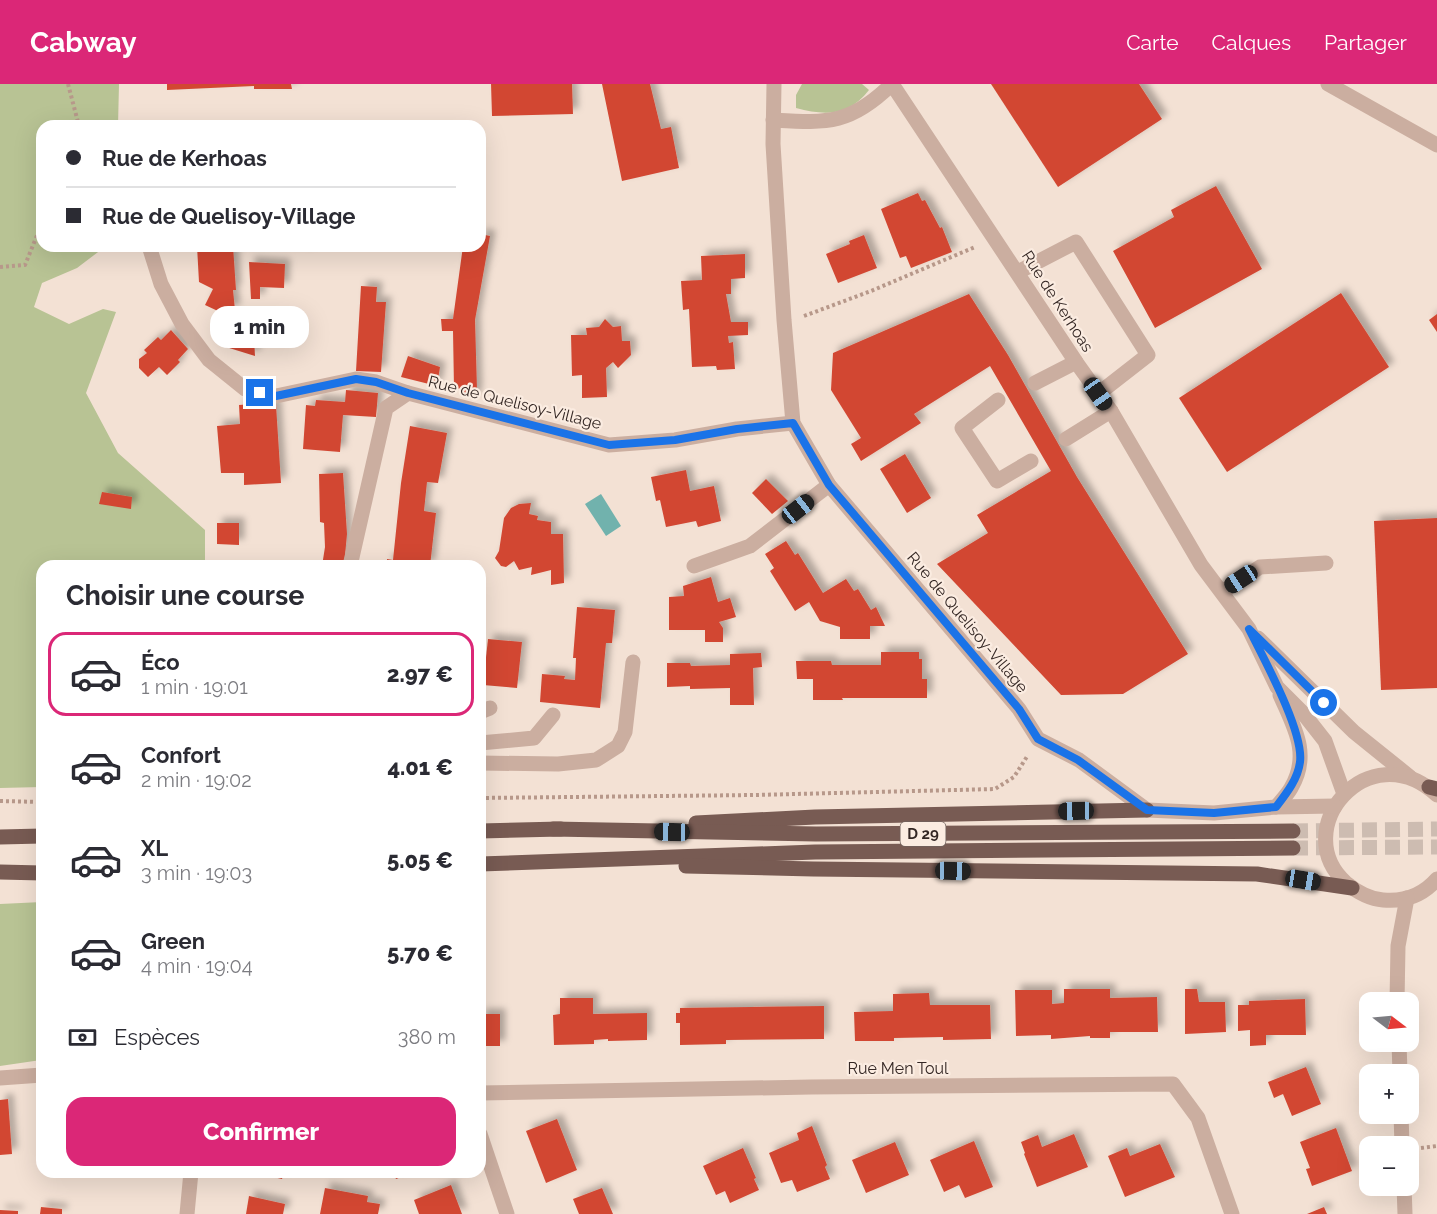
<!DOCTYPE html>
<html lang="fr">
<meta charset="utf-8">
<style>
body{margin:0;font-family:Raleway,sans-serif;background:#f7f7f7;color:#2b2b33;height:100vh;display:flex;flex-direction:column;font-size:22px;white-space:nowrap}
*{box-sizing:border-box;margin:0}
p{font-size:20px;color:#7c7c81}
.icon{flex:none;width:33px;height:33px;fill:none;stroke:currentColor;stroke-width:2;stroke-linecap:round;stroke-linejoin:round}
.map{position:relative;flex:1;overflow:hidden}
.drawer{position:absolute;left:36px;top:476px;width:450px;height:618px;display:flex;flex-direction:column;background:#fff;border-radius:18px;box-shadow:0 6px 24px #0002}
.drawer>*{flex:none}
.top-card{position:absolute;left:36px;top:36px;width:450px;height:132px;border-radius:18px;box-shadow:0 6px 24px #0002;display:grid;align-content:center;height:132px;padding:0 30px;background:#fff}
.needle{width:39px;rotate:106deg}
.buttons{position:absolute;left:1359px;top:908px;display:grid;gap:12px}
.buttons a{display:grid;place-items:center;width:60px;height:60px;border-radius:12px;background:#fff;box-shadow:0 6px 24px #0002;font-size:30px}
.end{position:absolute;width:27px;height:27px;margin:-14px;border:8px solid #1a73e8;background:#fff;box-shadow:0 0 0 3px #fff}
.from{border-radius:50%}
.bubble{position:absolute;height:42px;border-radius:18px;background:#fff;box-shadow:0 6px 24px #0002;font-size:20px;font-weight:800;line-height:42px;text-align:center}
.car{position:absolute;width:18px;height:36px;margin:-18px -9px;border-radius:8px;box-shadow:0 0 4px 2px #0007;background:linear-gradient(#222 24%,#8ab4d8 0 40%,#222 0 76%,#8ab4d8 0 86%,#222 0)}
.top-card b{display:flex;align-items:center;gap:21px;height:57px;font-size:22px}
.top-card b+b{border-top:2px solid #e1e1e2}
.top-card i{width:15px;height:15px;background:#2b2b33}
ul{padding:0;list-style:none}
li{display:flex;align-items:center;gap:18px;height:84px;margin:0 12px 9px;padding:0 18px;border:3px solid transparent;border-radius:18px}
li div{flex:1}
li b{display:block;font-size:22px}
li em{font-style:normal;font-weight:800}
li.on{border-color:#db2777}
li>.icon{width:54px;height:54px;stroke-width:1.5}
h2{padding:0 30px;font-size:27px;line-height:72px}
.pay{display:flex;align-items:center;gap:15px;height:66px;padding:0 30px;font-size:22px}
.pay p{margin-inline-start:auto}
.button{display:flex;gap:12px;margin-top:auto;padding:12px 30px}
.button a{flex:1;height:69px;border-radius:18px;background:#db2777;color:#fff;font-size:24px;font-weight:800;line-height:69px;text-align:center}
header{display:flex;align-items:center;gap:36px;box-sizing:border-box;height:84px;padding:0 30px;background:#db2777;color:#fff}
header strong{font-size:28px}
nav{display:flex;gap:33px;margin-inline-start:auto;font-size:21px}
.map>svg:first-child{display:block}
.green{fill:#b8c394}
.water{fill:#71b2ad}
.building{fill:#d24733;filter:url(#shadow)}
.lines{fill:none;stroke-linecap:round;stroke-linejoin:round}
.primary-tunnel{stroke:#cdbcb1;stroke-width:15;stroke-dasharray:15 8;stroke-linecap:butt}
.path{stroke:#b7988a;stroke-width:4;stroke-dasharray:3 3;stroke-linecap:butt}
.service{stroke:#cbaea0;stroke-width:15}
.minor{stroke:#cbaea0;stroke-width:15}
.tertiary{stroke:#cbaea0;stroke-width:15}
.primary{stroke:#785b53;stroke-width:15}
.route{stroke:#1a73e8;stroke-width:8}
.labels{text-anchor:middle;stroke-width:4.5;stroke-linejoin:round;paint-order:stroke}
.shield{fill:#fbece1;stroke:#70625d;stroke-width:1.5}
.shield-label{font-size:15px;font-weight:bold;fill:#342724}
.street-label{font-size:16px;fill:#342724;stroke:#fbece1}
</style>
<header>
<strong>Cabway</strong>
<nav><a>Carte</a><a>Calques</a><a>Partager</a></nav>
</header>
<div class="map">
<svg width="1437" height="1130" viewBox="0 0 1437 1130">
<defs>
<filter id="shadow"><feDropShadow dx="5.5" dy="-5.5" stdDeviation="3" flood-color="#0004"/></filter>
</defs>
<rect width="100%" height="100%" fill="#f3e1d4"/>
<g class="green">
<path d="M 0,0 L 119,0 L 118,42 L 42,42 L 42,162 L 106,162 L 77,184 L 42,199 L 34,223 L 69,240 L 103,225 L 116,228 L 86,309 L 118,369 L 205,446 L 205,481 L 42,482 L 42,594 L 37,604 L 42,654 L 42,703 L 0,704 Z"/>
<path d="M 802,0 L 862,0 L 869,6 C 849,32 826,32 796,24 L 796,11 Z"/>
<path d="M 42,818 L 41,976 L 0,982 L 0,820 Z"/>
</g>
<path class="water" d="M 601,410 L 621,442 L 606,452 L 585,420 Z"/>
<g class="building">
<path d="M 167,0 L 291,0 L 292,5 L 254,5 L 254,2 L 167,6 Z"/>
<path d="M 491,0 L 572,0 L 573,30 L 492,32 Z"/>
<path d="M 602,0 L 650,0 L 661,45 L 671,43 L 679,84 L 622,97 Z"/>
<path d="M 991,0 L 1139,0 L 1162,35 L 1058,103 Z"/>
<path d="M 1216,102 L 1262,185 L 1155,244 L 1113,167 L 1174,133 L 1171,126 Z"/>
<path d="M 918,109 L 922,117 L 925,116 L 940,144 L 942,143 L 952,168 L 911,184 L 906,172 L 900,174 L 881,125 Z"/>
<path d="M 480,150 L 490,152 L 475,236 L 477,306 L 475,315 L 461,312 L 461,305 L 454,304 L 453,247 L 442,247 L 441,235 L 453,235 L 463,162 L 480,162 Z"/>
<path d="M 864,151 L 877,184 L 838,199 L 826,170 L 850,160 L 849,157 Z"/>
<path d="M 197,162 L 233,162 L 236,206 L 233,206 L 235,226 L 220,228 L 205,221 L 213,205 L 199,198 Z"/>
<path d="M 271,162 L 310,162 L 310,168 L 271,166 Z"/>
<path d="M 360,162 L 383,162 L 383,165 L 360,164 Z"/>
<path d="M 745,170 L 745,194 L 731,195 L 731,210 L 726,210 L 731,238 L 748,238 L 748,251 L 728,252 L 729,259 L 733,258 L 735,285 L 717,286 L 716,282 L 692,283 L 689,225 L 683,226 L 681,197 L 702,196 L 701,172 Z"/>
<path d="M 249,178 L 285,180 L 284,204 L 260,203 L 260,215 L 251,215 Z"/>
<path d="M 361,202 L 377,203 L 376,218 L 386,218 L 381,288 L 356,287 Z"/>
<path d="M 1341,209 L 1389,283 L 1227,388 L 1179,314 Z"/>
<path d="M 969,210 L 1008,271 L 1077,393 L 1188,570 L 1123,610 L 1061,611 L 937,480 L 988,449 L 977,431 L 1051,387 L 990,282 L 914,330 L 921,339 L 861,377 L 851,360 L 861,354 L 831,306 L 833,269 Z"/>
<path d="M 1437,230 L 1437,248 L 1429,236 Z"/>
<path d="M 605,235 L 613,243 L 621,242 L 622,257 L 630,257 L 631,271 L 618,284 L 613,278 L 606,284 L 607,313 L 582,314 L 582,291 L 572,292 L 571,251 L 587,251 L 586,244 L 599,243 Z"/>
<path d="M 253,236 L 255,272 L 226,263 L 215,250 Z"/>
<path d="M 171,246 L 188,265 L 178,276 L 180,278 L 167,291 L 159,283 L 148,293 L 139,284 L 139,275 L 147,269 L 144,266 L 158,253 L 161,256 Z"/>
<path d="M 408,272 L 440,283 L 437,302 L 401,293 Z"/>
<path d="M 346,306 L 378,309 L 376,333 L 343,331 L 340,368 L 303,365 L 306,321 L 315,322 L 316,316 L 345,318 Z"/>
<path d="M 264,319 L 276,321 L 281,399 L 244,401 L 244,389 L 221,389 L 217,342 L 240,340 L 239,321 Z"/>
<path d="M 410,342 L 447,349 L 438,399 L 427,398 L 424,427 L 436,429 L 430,482 L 387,482 L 387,475 L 393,476 L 401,399 Z"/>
<path d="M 905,370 L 931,414 L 907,429 L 880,385 Z"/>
<path d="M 686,386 L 690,407 L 714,402 L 721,437 L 698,443 L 696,437 L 666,443 L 660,416 L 656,417 L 651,393 Z"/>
<path d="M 343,389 L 347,450 L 344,482 L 322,482 L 325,463 L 324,439 L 320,438 L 319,390 Z"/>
<path d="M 766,395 L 788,417 L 772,430 L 752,409 Z"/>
<path d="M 102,408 L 132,413 L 131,425 L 99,420 Z"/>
<path d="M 531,419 L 529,430 L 538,432 L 537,436 L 551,438 L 551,450 L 563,450 L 564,499 L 551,501 L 551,486 L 531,491 L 532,483 L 519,486 L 514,477 L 506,483 L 501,482 L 495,474 L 499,467 L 504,434 L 511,424 L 519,420 Z"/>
<path d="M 1437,434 L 1437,604 L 1381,606 L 1374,437 Z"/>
<path d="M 217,439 L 239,439 L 239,461 L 217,460 Z"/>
<path d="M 786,457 L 795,471 L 798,469 L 823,509 L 846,495 L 854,507 L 858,505 L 871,526 L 876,523 L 885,542 L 870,542 L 870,555 L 840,555 L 840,543 L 820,537 L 809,518 L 795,527 L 770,487 L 774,484 L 765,470 Z"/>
<path d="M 711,493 L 718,518 L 730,514 L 736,533 L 719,538 L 723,544 L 723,558 L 705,558 L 705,546 L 669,546 L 669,513 L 684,512 L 683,502 Z"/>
<path d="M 577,523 L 615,526 L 612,559 L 606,559 L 600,624 L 540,618 L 542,590 L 565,592 L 564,595 L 575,596 L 576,574 L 573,574 Z"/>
<path d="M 488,555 L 522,558 L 517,604 L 483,601 Z"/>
<path d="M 881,568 L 919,568 L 919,575 L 922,575 L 922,595 L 927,595 L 927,614 L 842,614 L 843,616 L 813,616 L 813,595 L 797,595 L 796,577 L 831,577 L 832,581 L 881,581 Z"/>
<path d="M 761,569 L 762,583 L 753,584 L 754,621 L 730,621 L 730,604 L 690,605 L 690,602 L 667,603 L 667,579 L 690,579 L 691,582 L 730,581 L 730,570 Z"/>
<path d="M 1064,905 L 1110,905 L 1110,914 L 1157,913 L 1158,948 L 1110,948 L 1110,954 L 1090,954 L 1090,952 L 1051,955 L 1051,951 L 1016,952 L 1015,906 L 1052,906 L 1052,920 L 1064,919 Z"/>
<path d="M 1185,905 L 1197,905 L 1199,918 L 1225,918 L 1226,948 L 1185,950 Z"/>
<path d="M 929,909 L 930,921 L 990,921 L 991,955 L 943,956 L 943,953 L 894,954 L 894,957 L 855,957 L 854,928 L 893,927 L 893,910 Z"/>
<path d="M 560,914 L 593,914 L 593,930 L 647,929 L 647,956 L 608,957 L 608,955 L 594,956 L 594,960 L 554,961 L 553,931 L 560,930 Z"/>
<path d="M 1305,915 L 1306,951 L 1266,951 L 1266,961 L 1250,962 L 1250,946 L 1238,947 L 1238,921 L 1249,921 L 1249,917 Z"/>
<path d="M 824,922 L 824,955 L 726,956 L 726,960 L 680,961 L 680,939 L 676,939 L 676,929 L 680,929 L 680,924 Z"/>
<rect x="480" y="930" width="20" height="32"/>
<path d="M 1306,983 L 1321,1020 L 1292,1032 L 1283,1010 L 1274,1014 L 1268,998 Z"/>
<path d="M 8,1015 L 12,1070 L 0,1071 L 0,1016 Z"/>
<path d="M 557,1035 L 577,1086 L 546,1099 L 526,1047 Z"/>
<path d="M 812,1042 L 827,1081 L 825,1083 L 830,1095 L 797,1108 L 792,1096 L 781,1099 L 769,1069 L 799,1056 L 797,1049 Z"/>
<path d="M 1336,1044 L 1352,1087 L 1312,1102 L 1306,1085 L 1310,1084 L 1300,1058 Z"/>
<path d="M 1074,1050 L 1088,1083 L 1037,1103 L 1024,1070 L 1025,1069 L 1021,1058 L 1038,1051 L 1042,1063 Z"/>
<path d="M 974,1057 L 993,1103 L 965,1114 L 959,1101 L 944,1108 L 930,1076 Z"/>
<path d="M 895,1058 L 909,1091 L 866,1109 L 852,1076 Z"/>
<path d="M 1160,1060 L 1175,1093 L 1125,1113 L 1108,1072 L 1127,1064 L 1130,1072 Z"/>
<path d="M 743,1064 L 756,1094 L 754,1095 L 759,1106 L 730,1119 L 725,1107 L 716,1111 L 703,1082 Z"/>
<path d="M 251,1088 L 284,1088 L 282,1095 Z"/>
<path d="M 393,1088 L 415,1088 L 396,1095 Z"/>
<path d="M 451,1101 L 462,1130 L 419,1130 L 414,1116 Z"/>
<path d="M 325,1104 L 368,1112 L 367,1118 L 380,1120 L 378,1130 L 320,1130 Z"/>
<path d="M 602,1104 L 613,1130 L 579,1130 L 573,1115 Z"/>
<path d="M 249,1112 L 285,1120 L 283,1130 L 246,1130 Z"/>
<path d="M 41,1123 L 62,1125 L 62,1130 L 40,1130 Z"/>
<path d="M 1324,1123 L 1327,1130 L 1307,1130 Z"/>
<path d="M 0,1126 L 18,1127 L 18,1130 L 0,1130 Z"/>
</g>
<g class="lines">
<g class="primary-tunnel">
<path d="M 1293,747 L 1437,745"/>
<path d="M 1293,764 L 1437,763"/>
</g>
<g class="path">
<path d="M 68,0 L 79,42"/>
<path d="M 0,183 L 25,181 L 42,139"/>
<path d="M 804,232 L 871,207 L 975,163"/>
<path d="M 480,714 L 755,711 L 995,705 L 1014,693 L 1028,671"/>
<path d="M 0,717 L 42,718"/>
<path d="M 1421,1064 L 1437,1062"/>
</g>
<g class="service">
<path d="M 773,36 C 828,39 850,41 892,0"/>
<path d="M 1018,188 L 1076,158 L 1148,271 L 1098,310"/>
<path d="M 1035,299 L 1076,278"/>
<path d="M 998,316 L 962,344 L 997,397 L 1031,377"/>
<path d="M 1066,355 L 1111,327"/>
<path d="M 694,482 L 750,462 L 829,401"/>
<path d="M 1222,508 L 1260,483 L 1326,479"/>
<path d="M 480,628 L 490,624"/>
<path d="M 480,659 L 534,654 L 553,631"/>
<path d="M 480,679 L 558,680 L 596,676 L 618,662 L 625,648 L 633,578"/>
<path d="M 0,994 L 42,991"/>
</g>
<g class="minor">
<path d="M 774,0 L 773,60 L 784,236 L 793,339 L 829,401 L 1019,625 L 1038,655 L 1079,676 L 1147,726"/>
<path d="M 892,0 L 1076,278 L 1111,327 L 1201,481 L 1249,545 L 1277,603 L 1303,629 L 1325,657 L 1344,710"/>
<path d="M 1328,0 L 1437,61"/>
<path d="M 149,162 L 161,200 L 182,240 L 209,276 L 245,305 L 276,312 L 356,295 L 376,298 L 408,309"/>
<path d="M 350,482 L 386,324 L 408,309 L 609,361 L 675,356 L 737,345 L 793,339"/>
<path d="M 1258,554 L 1354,648 L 1410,693"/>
<path d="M 1276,723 C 1281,717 1287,711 1291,704 C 1311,670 1294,643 1280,611"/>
<path d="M 480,1009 L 811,1003 L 1173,1000 L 1198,1034 L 1232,1130"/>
<path d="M 480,1050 L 507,1130"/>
<path d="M 187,1130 L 191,1088"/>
</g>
<g class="tertiary">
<path d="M 1437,711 C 1368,648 1287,746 1346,799 C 1357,808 1369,815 1383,816 C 1404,818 1423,811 1437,795"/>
<path d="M 1147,726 L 1214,729 L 1276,723 L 1335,722"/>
<path d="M 1397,918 L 1398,862 L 1407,814"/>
<path d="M 1399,957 L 1400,990"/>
<path d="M 1401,1029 L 1402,1062"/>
<path d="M 1404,1101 L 1405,1130"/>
</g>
<g class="primary">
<path d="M 1429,703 L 1437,705"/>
<path d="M 696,739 L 815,733 L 1147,726"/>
<path d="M 553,745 L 816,750 L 1293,747"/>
<path d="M 480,747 L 561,745"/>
<path d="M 0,753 L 42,752"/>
<path d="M 480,780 L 815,768 L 1293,764"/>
<path d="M 686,782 L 813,785 L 1257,790 L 1352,804"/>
<path d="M 0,788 L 42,789"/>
</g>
</g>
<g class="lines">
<path class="route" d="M 260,309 L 276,312 L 356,295 L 376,298 L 408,309 L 609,361 L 675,356 L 737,345 L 793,339 L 829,401 L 1019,625 L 1038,655 L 1078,676 L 1147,726 L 1214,729 L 1276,723 C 1286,710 1298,695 1300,678 C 1304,648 1264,575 1249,545 L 1324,619"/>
</g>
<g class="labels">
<rect class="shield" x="900.5" y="738" width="45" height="24" rx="4.5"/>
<g class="shield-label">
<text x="923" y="755">D 29</text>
</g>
<g class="street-label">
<text transform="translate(1058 217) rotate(57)" y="6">Rue de Kerhoas</text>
<text transform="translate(515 318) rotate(14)" y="6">Rue de Quelisoy-Village</text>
<text transform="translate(968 538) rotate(50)" y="6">Rue de Quelisoy-Village</text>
<text x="898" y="990">Rue Men Toul</text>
</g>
</g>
</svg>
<div class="buttons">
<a><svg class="needle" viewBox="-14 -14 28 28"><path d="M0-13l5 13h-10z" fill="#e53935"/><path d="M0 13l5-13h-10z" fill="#7c7c81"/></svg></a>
<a>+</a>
<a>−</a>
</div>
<i class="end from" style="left:1324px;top:619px"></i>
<i class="end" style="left:260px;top:309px"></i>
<div class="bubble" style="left:210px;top:222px;width:99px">1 min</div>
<i class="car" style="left:1098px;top:310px;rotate:145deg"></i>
<i class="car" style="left:798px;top:425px;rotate:52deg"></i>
<i class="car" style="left:1241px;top:495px;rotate:237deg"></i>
<i class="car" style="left:1076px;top:727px;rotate:269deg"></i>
<i class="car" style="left:672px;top:748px;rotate:271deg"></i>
<i class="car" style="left:953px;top:787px;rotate:91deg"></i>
<i class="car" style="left:1303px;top:796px;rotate:99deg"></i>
<div class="top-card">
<b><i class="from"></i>Rue de Kerhoas</b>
<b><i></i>Rue de Quelisoy-Village</b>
</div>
<section class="drawer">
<h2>Choisir une course</h2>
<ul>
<li class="on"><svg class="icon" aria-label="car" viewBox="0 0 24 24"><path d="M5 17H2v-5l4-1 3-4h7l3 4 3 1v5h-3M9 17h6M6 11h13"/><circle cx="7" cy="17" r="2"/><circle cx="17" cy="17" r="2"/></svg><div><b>Éco</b><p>1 min · 19:01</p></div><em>2.97 €</em></li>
<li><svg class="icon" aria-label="car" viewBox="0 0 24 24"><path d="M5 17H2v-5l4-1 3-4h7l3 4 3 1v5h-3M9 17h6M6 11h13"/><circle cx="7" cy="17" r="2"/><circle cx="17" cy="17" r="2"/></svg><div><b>Confort</b><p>2 min · 19:02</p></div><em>4.01 €</em></li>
<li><svg class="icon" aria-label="car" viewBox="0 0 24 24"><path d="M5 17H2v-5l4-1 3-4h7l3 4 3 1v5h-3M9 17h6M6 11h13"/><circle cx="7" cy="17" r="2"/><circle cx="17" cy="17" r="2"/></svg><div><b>XL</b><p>3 min · 19:03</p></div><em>5.05 €</em></li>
<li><svg class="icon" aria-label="car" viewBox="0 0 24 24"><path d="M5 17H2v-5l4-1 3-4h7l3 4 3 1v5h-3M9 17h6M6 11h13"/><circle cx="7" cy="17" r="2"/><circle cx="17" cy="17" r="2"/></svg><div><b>Green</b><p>4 min · 19:04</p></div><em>5.70 €</em></li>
</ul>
<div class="pay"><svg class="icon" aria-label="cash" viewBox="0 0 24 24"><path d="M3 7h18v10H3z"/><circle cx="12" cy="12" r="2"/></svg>Espèces<p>380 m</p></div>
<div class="button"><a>Confirmer</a></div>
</section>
</div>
